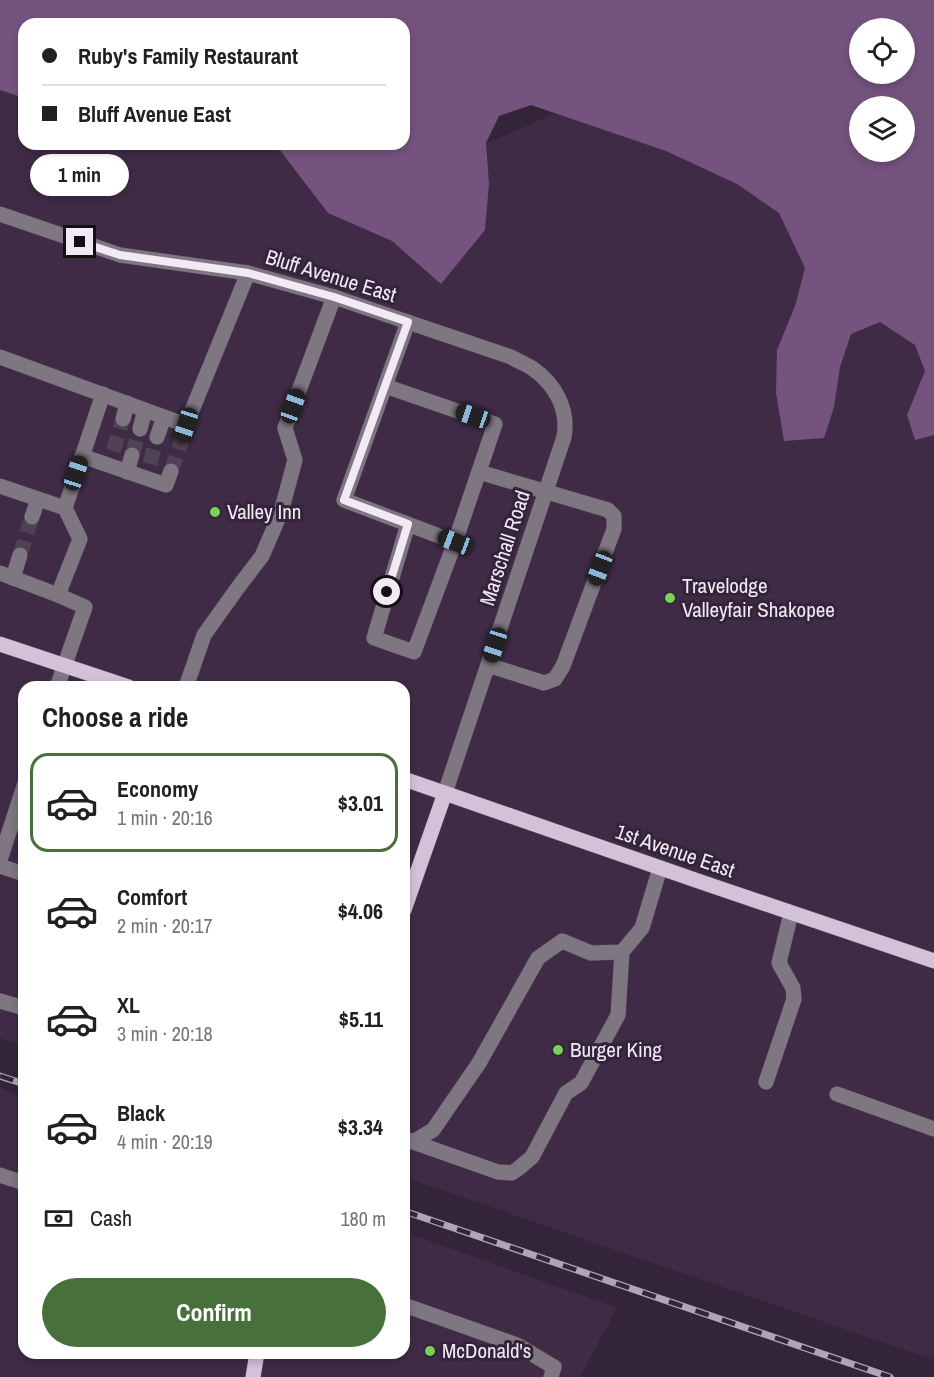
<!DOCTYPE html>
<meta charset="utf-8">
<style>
body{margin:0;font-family:"Archivo Narrow",sans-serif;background:#f2f2f2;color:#202124;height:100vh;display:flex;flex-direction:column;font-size:22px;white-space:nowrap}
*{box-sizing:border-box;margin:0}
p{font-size:20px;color:#757577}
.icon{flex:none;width:33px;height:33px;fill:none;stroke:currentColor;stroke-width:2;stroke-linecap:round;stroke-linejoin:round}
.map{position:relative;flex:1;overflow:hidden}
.details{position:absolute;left:18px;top:681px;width:392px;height:678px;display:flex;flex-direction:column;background:#fff;border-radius:18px;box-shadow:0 3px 9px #0003}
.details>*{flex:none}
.top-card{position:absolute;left:18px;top:18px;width:392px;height:132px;border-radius:18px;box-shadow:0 3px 9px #0003;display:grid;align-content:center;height:132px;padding:0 24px;background:#fff}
.buttons{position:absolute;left:849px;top:18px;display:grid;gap:12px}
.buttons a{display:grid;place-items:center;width:66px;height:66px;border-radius:50%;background:#fff;box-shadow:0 3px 9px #0003;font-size:30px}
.end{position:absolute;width:27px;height:27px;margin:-14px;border:8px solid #f3e8f6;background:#111;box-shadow:0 0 0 3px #111}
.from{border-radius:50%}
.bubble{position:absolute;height:42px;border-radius:21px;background:#fff;box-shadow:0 3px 9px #0003;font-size:20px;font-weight:800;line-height:42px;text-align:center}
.car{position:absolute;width:18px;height:36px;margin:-18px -9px;border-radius:8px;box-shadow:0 0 4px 2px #0007;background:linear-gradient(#222 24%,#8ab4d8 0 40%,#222 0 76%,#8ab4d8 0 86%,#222 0)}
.top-card b{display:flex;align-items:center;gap:21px;height:57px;font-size:22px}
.top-card b+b{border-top:2px solid #e0e0e0}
.top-card i{width:15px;height:15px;background:#202124}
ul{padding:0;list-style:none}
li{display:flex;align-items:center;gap:18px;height:99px;margin:0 12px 9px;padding:0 12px;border:3px solid transparent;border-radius:18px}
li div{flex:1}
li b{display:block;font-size:22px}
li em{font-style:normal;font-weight:800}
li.current{border-color:#48703b}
li>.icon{width:54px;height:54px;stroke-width:1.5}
h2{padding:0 24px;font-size:27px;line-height:72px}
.pay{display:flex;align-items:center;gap:15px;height:66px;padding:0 24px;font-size:22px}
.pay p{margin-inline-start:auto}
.button{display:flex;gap:12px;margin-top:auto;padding:12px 24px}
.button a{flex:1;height:69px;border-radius:36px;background:#48703b;color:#fff;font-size:24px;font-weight:800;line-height:69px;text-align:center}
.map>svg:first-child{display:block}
.built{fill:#3f2b46}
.forest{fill:#75537f;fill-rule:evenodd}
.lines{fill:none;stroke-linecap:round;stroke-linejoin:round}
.minor-tunnel{stroke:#514155;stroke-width:15;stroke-dasharray:15 8;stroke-linecap:butt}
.minor-casing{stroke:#4f3f53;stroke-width:16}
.major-casing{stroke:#4f3f53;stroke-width:16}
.minor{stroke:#7e7681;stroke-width:15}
.major{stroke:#d3c1d8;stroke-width:15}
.rail-casing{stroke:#b1a4b4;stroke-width:7}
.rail{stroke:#342439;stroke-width:4.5;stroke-dasharray:14;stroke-linecap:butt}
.route{stroke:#f3e8f6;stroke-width:8}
.poi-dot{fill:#79d157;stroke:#342439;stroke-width:2}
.labels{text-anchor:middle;stroke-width:6;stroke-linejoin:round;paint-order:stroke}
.street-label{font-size:21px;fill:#f3e8f6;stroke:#342439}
.poi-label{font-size:21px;fill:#f3e8f6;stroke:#342439;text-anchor:start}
</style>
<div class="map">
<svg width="934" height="1377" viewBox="0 0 934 1377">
<rect width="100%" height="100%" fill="#342439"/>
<g class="built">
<path d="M 635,79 L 934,314 L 934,1360 L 404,1177 L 404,687 L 24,687 L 24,1046 L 0,1038 L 0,90 L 24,98 L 24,144 L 272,144 L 392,184 Z"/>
<path d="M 0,1088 L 24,1097 L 24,1353 L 404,1353 L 404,1232 L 617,1308 L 580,1377 L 0,1377 Z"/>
</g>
<path class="forest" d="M 0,0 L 934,0 L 934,435 L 915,440 L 907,415 L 925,371 L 915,345 L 880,322 L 851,334 L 840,367 L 834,407 L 824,438 L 784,441 L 776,393 L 777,350 L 795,306 L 805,268 L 779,213 L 737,184 L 666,151 L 531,105 L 499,116 L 486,143 L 489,184 L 485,230 L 441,284 L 392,241 L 328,213 L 276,145 L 272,144 L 404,144 L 404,24 L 24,24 L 24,98 L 0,90 ZM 860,28 L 904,28 L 904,74 L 860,74 ZM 860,106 L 904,106 L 904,152 L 860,152 Z"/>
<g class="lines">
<g class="minor-tunnel">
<path d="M 113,451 L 123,419"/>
<path d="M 132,455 L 140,429"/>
<path d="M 150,464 L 157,437"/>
<path d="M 171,471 L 182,439"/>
<path d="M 20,555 L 32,517"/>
</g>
<g class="minor-casing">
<g id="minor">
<path d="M 0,214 L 120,255 L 248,273 L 334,297 L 511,357 C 518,361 525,364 532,368 C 555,384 569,409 564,437 L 445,793"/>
<path d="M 408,322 L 344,500 L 455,542 L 414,652 L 374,638 L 408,524"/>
<path d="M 0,357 L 186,425 L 248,273"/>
<path d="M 385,386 L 495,424 L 455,542"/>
<path d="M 123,419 L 127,403"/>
<path d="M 140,429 L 145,410"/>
<path d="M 157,437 L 164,417"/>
<path d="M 82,456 L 166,485 L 171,471"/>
<path d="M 127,472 L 132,455"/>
<path d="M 479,472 L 608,510 L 614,516 L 614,529 L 563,666 L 555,679 L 544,683 L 488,665"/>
<path d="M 0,486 L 65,508"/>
<path d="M 32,517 L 38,499"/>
<path d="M 0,573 L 58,595"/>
<path d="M 13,578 L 20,555"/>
<path d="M 57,687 L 85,607 L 58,595 L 80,539 L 65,508 L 103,394"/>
<path d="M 186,687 L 204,635 L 239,586 L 262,556 L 281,512 L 295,460 L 285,428 L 334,297"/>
<path d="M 0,860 L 24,786"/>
<path d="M 0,866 L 24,874"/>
<path d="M 0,1001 L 24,1008"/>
<path d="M 766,1082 L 794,999 L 793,988 L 779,963 L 791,913"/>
<path d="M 837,1094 L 934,1129"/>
<path d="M 404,1138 L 413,1142 L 433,1130 L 479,1063 L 538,958 L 562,941 L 591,953 L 622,952 L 642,928 L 660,868"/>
<path d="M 413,1142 L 498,1172 L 512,1173 L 519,1168 L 532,1157 L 566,1093 L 581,1083 L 618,1015 L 622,952"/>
<path d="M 0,1175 L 24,1183"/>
<path d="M 404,1305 L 517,1345 L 554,1367 L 551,1377"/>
</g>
</g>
<g class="major-casing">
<g id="major">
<path d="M 0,644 L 129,687"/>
<path d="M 404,779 L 704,883 L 934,961"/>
<path d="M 404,910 L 445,793"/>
<path d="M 253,1377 L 257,1353"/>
</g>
</g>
<use href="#minor" class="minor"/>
<use href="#major" class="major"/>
<g class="rail-casing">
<g id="rail">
<path d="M 0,1076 L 24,1084"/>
<path d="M 404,1211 L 890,1377"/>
</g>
</g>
<use href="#rail" class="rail"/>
</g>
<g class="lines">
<path class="route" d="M 80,242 L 120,255 L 248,273 L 334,297 L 408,322 L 344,500 L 408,524 L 387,592"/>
</g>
<g class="poi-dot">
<circle cx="215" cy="512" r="6"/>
<circle cx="670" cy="598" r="6"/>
<circle cx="558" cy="1050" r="6"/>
<circle cx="430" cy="1351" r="6"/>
</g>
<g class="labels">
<g class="street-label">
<text transform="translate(331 276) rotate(17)" y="7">Bluff Avenue East</text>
<text transform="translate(505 548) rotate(-72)" y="7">Marschall Road</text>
<text transform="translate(675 851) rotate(19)" y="7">1st Avenue East</text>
</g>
<g class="poi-label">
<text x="227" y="519">Valley Inn</text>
<text x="682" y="593">Travelodge<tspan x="682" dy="24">Valleyfair Shakopee</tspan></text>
<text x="570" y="1057">Burger King</text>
<text x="442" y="1358">McDonald's</text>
</g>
</g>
</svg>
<div class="buttons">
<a><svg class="icon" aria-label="locate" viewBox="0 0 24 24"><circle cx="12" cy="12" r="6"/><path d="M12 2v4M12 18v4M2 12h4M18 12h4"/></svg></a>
<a><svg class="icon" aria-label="layers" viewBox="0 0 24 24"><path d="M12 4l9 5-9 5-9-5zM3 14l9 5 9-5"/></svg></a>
</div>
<i class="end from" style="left:387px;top:592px"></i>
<i class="end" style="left:80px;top:242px"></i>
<div class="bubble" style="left:30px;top:154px;width:99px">1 min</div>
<i class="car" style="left:293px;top:406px;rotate:20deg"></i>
<i class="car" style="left:473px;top:416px;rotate:289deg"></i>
<i class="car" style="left:186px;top:425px;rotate:198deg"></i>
<i class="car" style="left:76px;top:473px;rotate:18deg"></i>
<i class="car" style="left:455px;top:542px;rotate:291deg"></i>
<i class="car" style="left:600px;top:568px;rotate:201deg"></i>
<i class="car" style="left:495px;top:645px;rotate:198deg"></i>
<div class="top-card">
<b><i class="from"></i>Ruby's Family Restaurant</b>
<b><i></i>Bluff Avenue East</b>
</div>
<section class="details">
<h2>Choose a ride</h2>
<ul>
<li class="current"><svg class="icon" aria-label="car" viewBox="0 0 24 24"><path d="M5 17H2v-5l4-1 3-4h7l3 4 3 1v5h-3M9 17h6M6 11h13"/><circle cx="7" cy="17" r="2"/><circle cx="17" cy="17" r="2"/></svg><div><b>Economy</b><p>1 min · 20:16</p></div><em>$3.01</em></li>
<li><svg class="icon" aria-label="car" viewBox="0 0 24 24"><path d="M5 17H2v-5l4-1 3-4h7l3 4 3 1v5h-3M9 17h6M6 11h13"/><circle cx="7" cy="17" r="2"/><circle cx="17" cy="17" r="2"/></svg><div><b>Comfort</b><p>2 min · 20:17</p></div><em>$4.06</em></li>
<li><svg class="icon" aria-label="car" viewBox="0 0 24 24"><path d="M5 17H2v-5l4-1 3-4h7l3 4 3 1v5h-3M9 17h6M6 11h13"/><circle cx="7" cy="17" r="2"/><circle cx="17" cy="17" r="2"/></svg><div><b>XL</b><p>3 min · 20:18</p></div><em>$5.11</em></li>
<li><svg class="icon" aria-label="car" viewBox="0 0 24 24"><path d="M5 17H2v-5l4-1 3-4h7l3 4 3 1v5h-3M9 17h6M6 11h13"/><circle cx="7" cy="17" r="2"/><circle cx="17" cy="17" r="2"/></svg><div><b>Black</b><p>4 min · 20:19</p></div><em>$3.34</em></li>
</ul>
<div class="pay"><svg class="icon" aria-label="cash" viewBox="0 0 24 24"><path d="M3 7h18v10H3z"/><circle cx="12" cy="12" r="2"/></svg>Cash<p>180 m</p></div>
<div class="button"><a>Confirm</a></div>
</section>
</div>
